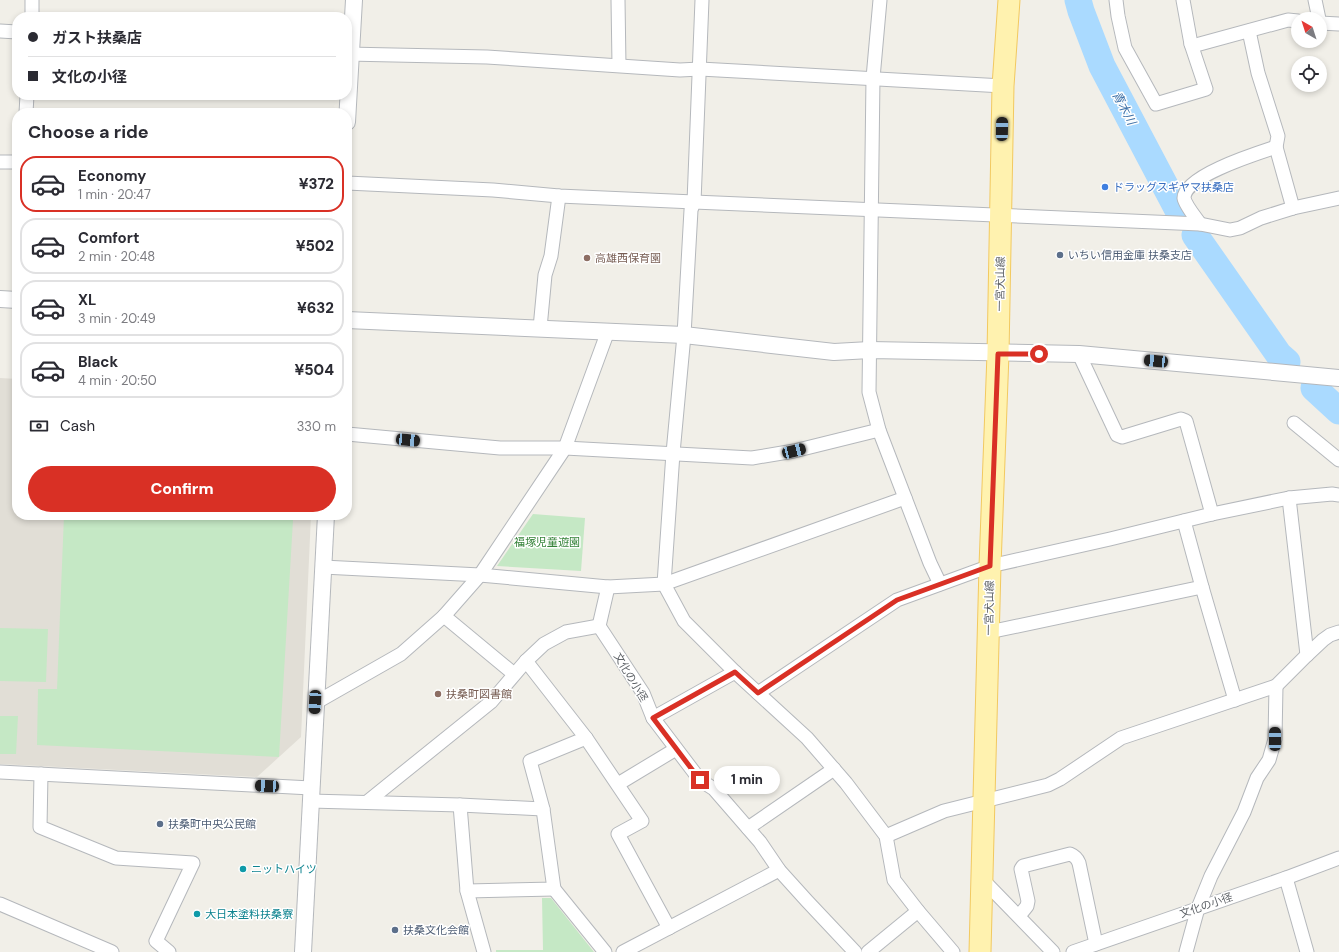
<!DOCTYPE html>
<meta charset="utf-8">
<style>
body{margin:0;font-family:"DM Sans","Noto Sans JP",sans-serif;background:#f7f7f7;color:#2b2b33;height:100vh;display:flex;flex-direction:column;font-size:15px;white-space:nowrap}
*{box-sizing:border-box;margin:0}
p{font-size:13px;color:#7c7c81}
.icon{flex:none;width:22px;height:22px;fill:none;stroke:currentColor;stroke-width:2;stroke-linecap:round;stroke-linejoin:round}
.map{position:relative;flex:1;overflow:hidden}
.details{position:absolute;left:12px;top:108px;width:340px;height:412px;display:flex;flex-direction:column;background:#fff;border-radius:16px;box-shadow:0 2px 6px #0003}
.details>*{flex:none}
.guide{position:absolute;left:12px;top:12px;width:340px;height:88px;border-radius:16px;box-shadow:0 2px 6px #0003;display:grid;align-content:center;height:88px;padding:0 16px;background:#fff}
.needle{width:26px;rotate:321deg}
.tools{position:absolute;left:1291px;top:12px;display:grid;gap:8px}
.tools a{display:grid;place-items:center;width:36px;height:36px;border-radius:50%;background:#fff;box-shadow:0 2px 6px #0003;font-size:20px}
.end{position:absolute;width:18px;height:18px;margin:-9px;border:5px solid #d93025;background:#fff;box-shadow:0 0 0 2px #fff}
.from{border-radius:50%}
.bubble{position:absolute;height:28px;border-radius:14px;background:#fff;box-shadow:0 2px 6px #0003;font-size:13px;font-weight:800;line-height:28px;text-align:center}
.car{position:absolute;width:12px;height:24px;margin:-12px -6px;border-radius:5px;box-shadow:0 0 3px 1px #0007;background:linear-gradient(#222 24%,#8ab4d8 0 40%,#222 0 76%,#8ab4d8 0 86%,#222 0)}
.guide b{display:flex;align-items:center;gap:14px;height:38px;font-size:15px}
.guide b+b{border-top:1px solid #e1e1e2}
.guide i{width:10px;height:10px;background:#2b2b33}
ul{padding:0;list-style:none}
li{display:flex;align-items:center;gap:12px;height:56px;margin:0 8px 6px;padding:0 8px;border:2px solid #e1e1e2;border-radius:16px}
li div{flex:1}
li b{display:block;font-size:15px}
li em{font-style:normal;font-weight:800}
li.active{border-color:#d93025}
li>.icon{width:36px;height:36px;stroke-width:1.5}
h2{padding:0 16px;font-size:18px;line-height:48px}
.pay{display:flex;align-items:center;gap:10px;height:44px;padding:0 16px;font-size:15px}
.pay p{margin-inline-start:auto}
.button{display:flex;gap:8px;margin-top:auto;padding:8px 16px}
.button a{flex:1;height:46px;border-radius:24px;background:#d93025;color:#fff;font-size:16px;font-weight:800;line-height:46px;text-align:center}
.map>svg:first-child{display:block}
.education{fill:#e1ded6}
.green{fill:#c5e8c5}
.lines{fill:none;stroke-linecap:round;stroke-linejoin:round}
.river{stroke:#aadaff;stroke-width:27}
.minor-casing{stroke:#b5b8bc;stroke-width:15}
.tertiary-casing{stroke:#b5b8bc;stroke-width:18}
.primary-casing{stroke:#f2c960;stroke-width:23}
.minor{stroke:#fff;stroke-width:13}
.tertiary{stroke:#fff;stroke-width:16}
.primary{stroke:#fff2af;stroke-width:21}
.route{stroke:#d93025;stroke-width:5}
.shop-dot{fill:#3f7fe0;stroke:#fff;stroke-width:1.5}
.service-dot{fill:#5c6f8a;stroke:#fff;stroke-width:1.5}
.education-dot{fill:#8d6e63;stroke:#fff;stroke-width:1.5}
.culture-dot{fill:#0f9aa8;stroke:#fff;stroke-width:1.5}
.labels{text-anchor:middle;stroke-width:3;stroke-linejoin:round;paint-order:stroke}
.shop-label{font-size:11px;fill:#366cbe;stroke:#fff;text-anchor:start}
.service-label{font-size:11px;fill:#4e5e75;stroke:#fff;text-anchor:start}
.education-label{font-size:11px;fill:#785e54;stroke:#fff;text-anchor:start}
.street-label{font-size:11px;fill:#5f6368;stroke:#fff}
.park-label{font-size:11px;fill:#348238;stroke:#fff}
.culture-label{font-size:11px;fill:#0d838f;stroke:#fff;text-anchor:start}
.water-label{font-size:12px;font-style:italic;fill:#4174aa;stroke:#fff}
</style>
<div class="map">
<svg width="1339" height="952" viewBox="0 0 1339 952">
<rect width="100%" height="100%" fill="#f1efe8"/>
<path class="education" d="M 0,378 L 17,379 L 17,515 L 311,515 L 301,737 L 257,777 L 0,764 Z"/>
<g class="green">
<path d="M 533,514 L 585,518 L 581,571 L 497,566 Z"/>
<path d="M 64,515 L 236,515 L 238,517 L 293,520 L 279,757 L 37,745 L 38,689 L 57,689 Z"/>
<path d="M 0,628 L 48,629 L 46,682 L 0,681 Z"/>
<path d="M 0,716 L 18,716 L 16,754 L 0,754 Z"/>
<path d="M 542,898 L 551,898 L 594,952 L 496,952 L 496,950 L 543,950 Z"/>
</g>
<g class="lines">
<g class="river">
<path d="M 1078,0 L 1081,11 L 1102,66 L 1179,212"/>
<path d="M 1195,235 L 1279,355 L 1287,362"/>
<path d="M 1314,388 L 1339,411"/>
</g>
<g class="minor-casing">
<g id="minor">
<path d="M 618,0 L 619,65"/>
<path d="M 702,0 L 694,202 L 691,210 L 684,335 L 673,453 L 664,584 L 684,621 L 735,672 L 807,738 L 846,783 L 886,836 L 894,880 L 918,911 L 953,952"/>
<path d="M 880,0 L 873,78 L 869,392 L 879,430 L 930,563 L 940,584"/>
<path d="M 1116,0 L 1118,16 L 1125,48 L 1156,104 L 1206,89 L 1191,44 L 1183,0"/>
<path d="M 1315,0 L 1319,19"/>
<path d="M 32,17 L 32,0"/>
<path d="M 1320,23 L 1339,24"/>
<path d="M 0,31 L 17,32"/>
<path d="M 1249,31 L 1258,73 L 1278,136 L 1276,147"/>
<path d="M 1191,44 L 1196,45 L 1288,20 L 1298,21"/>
<path d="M 347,54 L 487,57 L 680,70 L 700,69 L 1003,86"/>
<path d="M 26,113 L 27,95"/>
<path d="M 0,162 L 17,162"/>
<path d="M 347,183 L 493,190 L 559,196 L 694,202 L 1200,224 L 1230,230 L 1240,228 L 1261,218 L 1293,208 L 1339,198"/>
<path d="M 1200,224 C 1196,218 1185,205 1184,198 C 1184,176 1258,153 1276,147 L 1293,208"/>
<path d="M 540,328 L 545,275 L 551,256 L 559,196"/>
<path d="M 1079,354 L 1117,435 L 1122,437 L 1181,419 L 1186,421 L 1212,514"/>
<path d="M 1294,423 L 1339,460"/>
<path d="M 347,434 L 500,448 L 565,448 L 752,458 L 794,451 L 879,430"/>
<path d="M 1289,498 L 1307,655"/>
<path d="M 1184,521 L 1202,587 L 1235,700"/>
<path d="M 323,567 L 480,575 L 608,587 L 664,584 L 905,498"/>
<path d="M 444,616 L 514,674"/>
<path d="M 599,626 L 643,693 L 653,718 L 700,780 L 714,789 L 760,842 L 779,870 L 807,901 L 855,952"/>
<path d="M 599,626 L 608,587"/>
<path d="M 989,632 L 1202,587"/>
<path d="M 758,693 L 897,600 L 990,566 L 1110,539 L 1212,514 L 1289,498 L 1332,494 L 1339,495"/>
<path d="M 315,703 L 401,654 L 444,616 L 480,575 L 565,448 L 608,331"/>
<path d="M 653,718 L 735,672"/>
<path d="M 586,738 L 642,821 L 618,834 L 669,928"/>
<path d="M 0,772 L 311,788"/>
<path d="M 41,774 L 40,827 L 116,858 L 193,863 L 156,941 L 169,952"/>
<path d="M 618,784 L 676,749"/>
<path d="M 310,801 L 460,805 L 543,809"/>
<path d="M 367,802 L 491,702 L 526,661 L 544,644 L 566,632 L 599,626"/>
<path d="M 460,805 L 467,891 L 484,952"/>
<path d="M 748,828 L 834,769"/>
<path d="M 886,836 L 944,811 L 1048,785 L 1060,779 L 1121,738 L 1276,686 L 1307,655 L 1323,640 L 1330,635 L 1339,632"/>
<path d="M 1286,878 L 1307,952"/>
<path d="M 982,879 L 1053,952"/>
<path d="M 554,889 L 605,952"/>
<path d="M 467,891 L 554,889 L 543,809 L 530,761 L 586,738 L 526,661"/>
<path d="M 0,904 L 112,952"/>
<path d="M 1019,916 L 1027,906 L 1028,901 L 1021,869 L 1023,866 L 1070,854 C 1075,856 1077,858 1079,863 L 1096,944"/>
<path d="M 623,952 L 779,870"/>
<path d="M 868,952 L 918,911"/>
<path d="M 1073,952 L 1286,878 L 1339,858"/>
<path d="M 1186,952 L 1198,908 L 1211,876 L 1244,812 L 1257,778 L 1269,760 L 1275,739 L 1276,686"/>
</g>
</g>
<g class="tertiary-casing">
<g id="tertiary">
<path d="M 347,122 L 354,0"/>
<path d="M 0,299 L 17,300"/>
<path d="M 347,320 L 684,335 L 834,352 L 870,350 L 1079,354 L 1339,378"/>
<path d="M 303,952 L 326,515"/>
</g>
</g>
<g class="primary-casing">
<path id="primary" d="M 980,952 L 990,566 L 998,354 L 1003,86 L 1009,0"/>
</g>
<use href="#minor" class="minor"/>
<use href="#tertiary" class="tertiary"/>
<use href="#primary" class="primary"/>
</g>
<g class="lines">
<path class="route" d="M 700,780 L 653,718 L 735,672 L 758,693 L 897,600 L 990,566 L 998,354 L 1039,354"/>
</g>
<circle class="shop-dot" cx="1105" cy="187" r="4"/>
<g class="service-dot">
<circle cx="1060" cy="255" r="4"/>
<circle cx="160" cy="824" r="4"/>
<circle cx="395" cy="930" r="4"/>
</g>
<g class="education-dot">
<circle cx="587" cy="258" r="4"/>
<circle cx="438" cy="694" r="4"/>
</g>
<g class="culture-dot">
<circle cx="243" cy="869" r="4"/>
<circle cx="197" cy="914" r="4"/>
</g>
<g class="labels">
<g class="shop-label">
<text x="1113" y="191">ドラッグスギヤマ扶桑店</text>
</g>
<g class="service-label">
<text x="1068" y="259">いちい信用金庫 扶桑支店</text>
<text x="168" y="828">扶桑町中央公民館</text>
<text x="403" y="934">扶桑文化会館</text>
</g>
<g class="education-label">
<text x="595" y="262">高雄西保育園</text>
<text x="446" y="698">扶桑町図書館</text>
</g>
<g class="street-label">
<text transform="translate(1000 284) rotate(-89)" y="4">一宮犬山線</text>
<text transform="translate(989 608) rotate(-89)" y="4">一宮犬山線</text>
<text transform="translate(631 677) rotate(59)" y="4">文化の小径</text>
<text transform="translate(1206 905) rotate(-19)" y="4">文化の小径</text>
</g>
<g class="park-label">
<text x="547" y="546">福塚児童遊園</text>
</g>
<g class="culture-label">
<text x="251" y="873">ニットハイツ</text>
<text x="205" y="918">大日本塗料扶桑寮</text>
</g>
<g class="water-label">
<text transform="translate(1124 108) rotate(62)" y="4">青木川</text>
</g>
</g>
</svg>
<div class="tools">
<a><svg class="needle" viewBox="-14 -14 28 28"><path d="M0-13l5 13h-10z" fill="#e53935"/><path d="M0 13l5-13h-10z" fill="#7c7c81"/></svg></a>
<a><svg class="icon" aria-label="locate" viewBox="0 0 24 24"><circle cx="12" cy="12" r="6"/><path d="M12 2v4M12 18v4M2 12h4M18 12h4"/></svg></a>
</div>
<i class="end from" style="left:1039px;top:354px"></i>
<i class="end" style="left:700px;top:780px"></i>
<div class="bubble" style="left:714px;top:766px;width:66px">1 min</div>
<i class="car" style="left:1002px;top:129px;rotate:1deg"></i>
<i class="car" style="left:1156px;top:361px;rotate:275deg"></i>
<i class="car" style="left:408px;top:440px;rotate:95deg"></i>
<i class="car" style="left:794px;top:451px;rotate:76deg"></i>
<i class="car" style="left:315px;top:702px;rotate:183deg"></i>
<i class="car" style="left:1275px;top:739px;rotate:0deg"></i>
<i class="car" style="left:267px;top:786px;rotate:273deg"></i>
<div class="guide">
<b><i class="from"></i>ガスト扶桑店</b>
<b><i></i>文化の小径</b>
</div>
<section class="details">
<h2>Choose a ride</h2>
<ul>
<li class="active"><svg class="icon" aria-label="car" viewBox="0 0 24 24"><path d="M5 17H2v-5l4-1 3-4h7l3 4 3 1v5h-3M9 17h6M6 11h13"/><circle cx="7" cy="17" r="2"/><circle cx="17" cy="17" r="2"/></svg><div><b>Economy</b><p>1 min · 20:47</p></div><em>¥372</em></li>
<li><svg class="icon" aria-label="car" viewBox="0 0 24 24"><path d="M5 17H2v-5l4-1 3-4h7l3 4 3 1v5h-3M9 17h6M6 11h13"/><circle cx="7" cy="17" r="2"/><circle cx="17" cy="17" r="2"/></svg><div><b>Comfort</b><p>2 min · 20:48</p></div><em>¥502</em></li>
<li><svg class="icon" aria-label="car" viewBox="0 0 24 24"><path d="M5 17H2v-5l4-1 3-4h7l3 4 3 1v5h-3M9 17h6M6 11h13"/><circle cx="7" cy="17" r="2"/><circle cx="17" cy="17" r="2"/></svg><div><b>XL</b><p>3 min · 20:49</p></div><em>¥632</em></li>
<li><svg class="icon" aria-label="car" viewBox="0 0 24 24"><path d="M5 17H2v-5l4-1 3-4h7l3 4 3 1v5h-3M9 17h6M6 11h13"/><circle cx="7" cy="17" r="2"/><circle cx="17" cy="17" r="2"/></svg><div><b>Black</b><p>4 min · 20:50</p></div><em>¥504</em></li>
</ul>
<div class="pay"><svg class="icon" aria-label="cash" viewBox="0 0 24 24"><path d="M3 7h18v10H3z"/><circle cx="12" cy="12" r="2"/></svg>Cash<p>330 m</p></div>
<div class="button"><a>Confirm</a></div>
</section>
</div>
